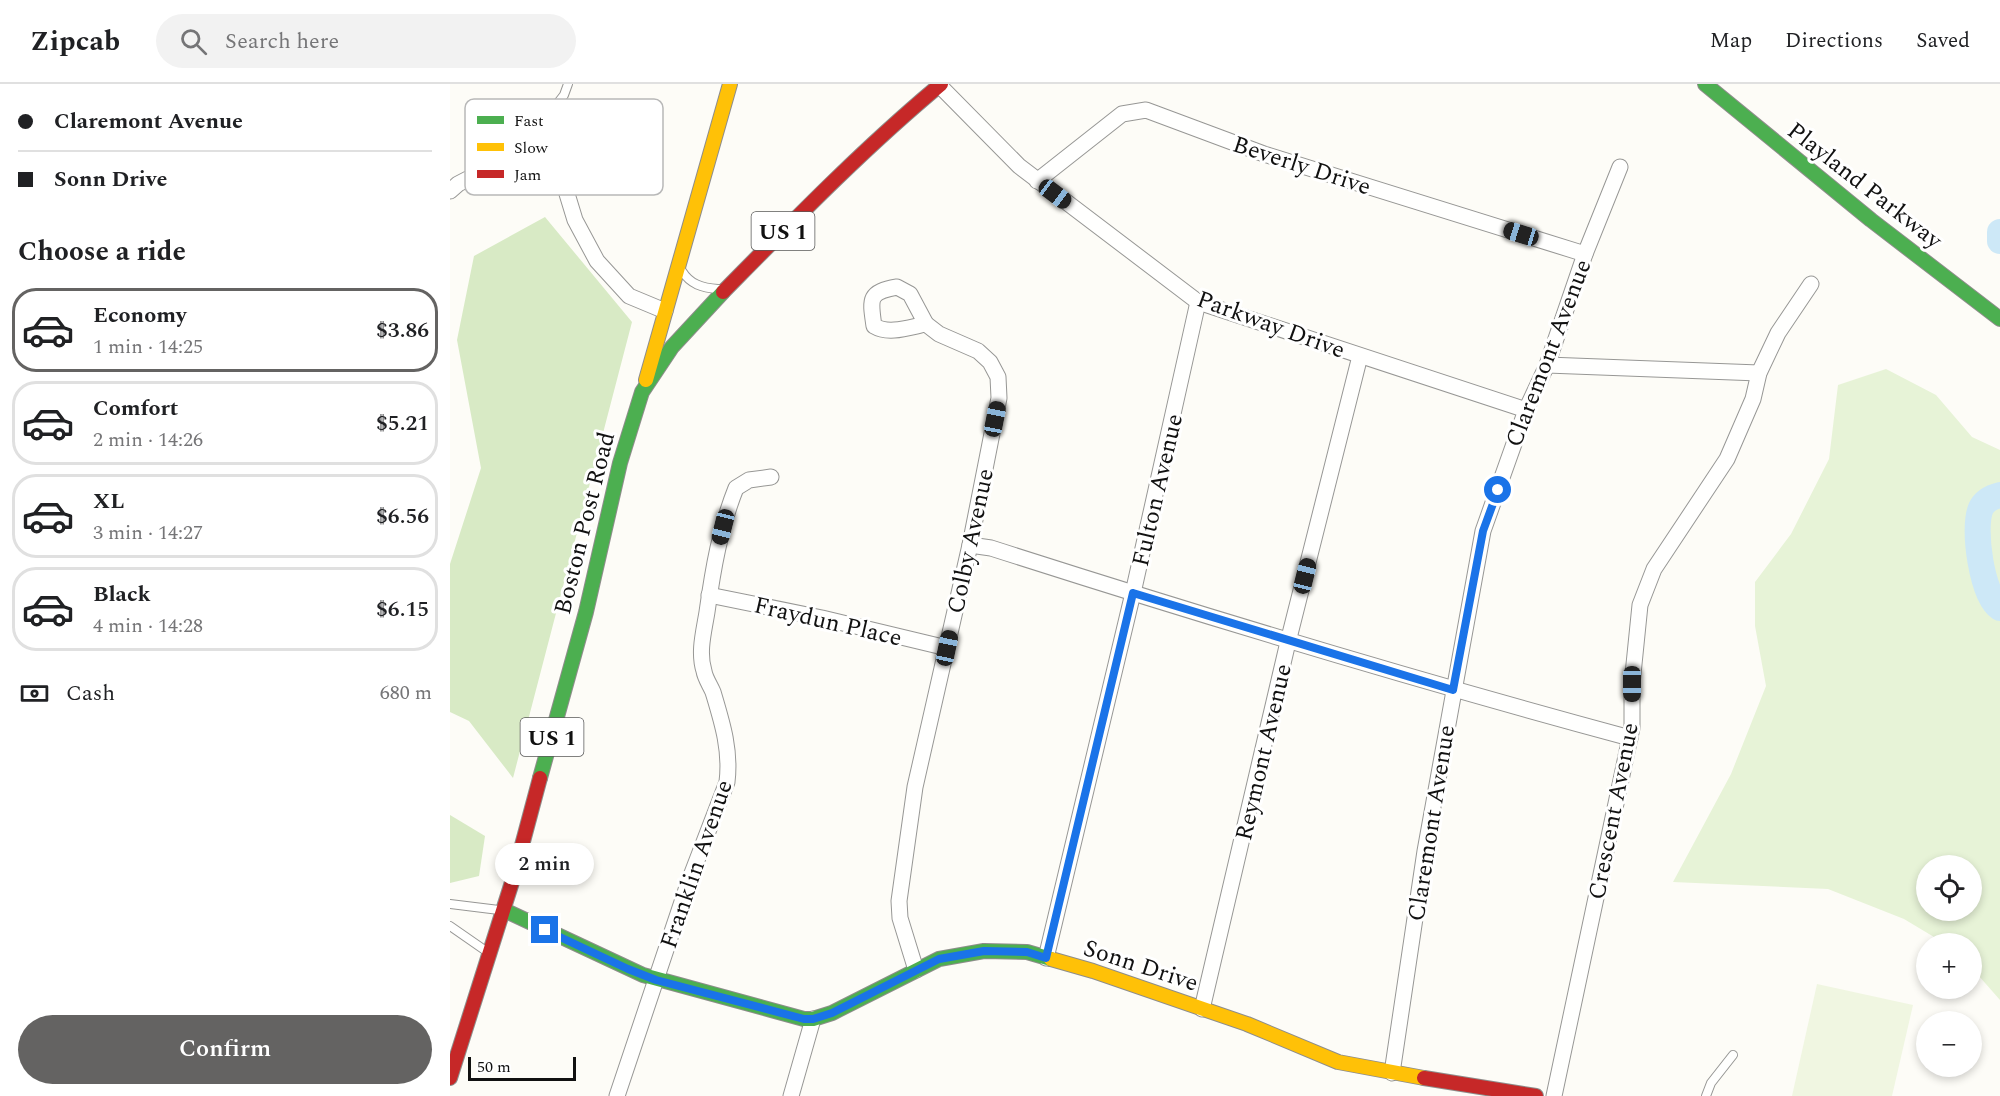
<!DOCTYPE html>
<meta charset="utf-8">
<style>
body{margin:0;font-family:Spectral,serif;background:#f2f2f2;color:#202124;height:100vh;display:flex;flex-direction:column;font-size:22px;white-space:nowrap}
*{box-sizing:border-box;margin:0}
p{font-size:20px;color:#757577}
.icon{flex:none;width:33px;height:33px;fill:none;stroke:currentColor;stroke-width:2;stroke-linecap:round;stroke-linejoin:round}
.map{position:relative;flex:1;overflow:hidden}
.details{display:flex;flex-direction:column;background:#fff;width:450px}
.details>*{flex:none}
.top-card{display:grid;align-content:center;height:132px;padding:0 18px;background:#fff}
.tools{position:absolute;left:1466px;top:771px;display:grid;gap:12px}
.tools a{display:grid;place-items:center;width:66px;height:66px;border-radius:50%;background:#fff;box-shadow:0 3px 9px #0003;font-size:30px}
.scale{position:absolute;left:18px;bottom:15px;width:108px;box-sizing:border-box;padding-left:6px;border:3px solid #111;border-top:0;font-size:16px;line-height:21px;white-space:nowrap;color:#111;-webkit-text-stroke:4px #fff;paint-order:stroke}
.end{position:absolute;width:27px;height:27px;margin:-14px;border:8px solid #1a73e8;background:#fff;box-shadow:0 0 0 3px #fff}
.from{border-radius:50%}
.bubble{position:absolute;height:42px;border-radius:21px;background:#fff;box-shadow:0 3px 9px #0003;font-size:20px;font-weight:600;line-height:42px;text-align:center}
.car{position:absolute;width:18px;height:36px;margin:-18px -9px;border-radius:8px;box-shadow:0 0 4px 2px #0007;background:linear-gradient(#222 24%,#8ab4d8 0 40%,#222 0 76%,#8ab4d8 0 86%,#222 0)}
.top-card b{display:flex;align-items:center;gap:21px;height:57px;font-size:22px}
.top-card b+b{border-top:2px solid #e0e0e0}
.top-card i{width:15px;height:15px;background:#202124}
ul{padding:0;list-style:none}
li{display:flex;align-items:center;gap:18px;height:84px;margin:0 12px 9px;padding:0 6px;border:3px solid #e0e0e0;border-radius:24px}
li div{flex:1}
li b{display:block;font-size:22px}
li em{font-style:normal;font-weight:600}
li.active{border-color:#646362}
li>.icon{width:54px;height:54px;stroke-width:1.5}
h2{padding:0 18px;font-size:27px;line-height:72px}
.pay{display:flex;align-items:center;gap:15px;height:66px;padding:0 18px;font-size:22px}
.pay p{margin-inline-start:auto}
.primary-button{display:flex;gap:12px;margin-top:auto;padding:12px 18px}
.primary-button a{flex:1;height:69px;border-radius:36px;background:#646362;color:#fff;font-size:24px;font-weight:600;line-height:69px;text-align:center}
header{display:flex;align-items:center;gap:36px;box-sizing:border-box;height:84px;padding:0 30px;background:#fff;border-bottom:2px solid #e0e0e0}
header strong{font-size:28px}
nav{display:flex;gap:33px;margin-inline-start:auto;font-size:21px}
.search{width:420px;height:54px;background:#f2f2f2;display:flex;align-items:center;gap:15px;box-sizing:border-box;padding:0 21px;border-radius:33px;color:#757577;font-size:22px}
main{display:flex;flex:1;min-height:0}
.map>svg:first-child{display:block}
.green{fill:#e7f3d7;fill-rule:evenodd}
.forest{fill:#d8eac5}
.pitch{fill:#f0f6e1}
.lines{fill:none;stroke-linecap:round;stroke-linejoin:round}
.river{stroke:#cde8f7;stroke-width:26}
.lane-casing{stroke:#979795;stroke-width:10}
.street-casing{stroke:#979795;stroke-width:17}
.fast-casing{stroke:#8e8d8b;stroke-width:16}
.slow-casing{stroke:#8e8d8b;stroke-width:16}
.jam-casing{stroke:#8e8d8b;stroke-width:16}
.lane{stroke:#fffffe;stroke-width:8}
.street{stroke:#fffffe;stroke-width:15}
.fast{stroke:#4caf50;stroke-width:14}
.slow{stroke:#ffc107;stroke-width:14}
.jam{stroke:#c62828;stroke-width:14}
.route{stroke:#1a73e8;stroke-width:8}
.labels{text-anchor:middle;stroke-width:6;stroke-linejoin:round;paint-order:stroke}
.shield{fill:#fff;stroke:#585858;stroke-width:1.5}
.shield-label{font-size:22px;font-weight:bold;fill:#111}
.street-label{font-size:24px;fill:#111;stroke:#fff}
.key{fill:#fff;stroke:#b8b8b8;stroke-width:1.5}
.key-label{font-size:16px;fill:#111}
</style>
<header>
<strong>Zipcab</strong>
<div class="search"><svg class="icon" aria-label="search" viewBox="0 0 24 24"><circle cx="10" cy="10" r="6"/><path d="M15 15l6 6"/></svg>Search here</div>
<nav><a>Map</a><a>Directions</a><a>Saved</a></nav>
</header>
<main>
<section class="details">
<div class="top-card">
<b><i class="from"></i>Claremont Avenue</b>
<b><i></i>Sonn Drive</b>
</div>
<h2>Choose a ride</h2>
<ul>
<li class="active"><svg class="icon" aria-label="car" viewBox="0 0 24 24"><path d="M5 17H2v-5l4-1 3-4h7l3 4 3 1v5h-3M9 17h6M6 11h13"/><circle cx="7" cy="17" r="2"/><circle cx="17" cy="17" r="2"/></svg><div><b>Economy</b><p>1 min · 14:25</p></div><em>$3.86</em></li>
<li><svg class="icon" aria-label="car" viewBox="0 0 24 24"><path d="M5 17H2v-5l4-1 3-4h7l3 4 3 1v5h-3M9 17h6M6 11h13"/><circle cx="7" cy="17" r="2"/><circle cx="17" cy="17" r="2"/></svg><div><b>Comfort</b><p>2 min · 14:26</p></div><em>$5.21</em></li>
<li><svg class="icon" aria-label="car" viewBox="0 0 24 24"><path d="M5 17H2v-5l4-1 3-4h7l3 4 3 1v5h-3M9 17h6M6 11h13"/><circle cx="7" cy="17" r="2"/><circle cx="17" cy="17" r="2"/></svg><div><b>XL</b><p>3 min · 14:27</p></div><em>$6.56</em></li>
<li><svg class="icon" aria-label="car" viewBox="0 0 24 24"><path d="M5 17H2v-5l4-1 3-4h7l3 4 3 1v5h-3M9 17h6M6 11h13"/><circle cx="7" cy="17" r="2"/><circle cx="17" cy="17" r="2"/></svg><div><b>Black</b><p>4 min · 14:28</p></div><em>$6.15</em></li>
</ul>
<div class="pay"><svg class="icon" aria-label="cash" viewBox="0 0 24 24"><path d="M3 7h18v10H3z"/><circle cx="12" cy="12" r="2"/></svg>Cash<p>680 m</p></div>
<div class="primary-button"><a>Confirm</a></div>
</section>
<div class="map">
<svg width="1550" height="1012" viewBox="0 0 1550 1012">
<rect width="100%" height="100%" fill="#fdfcf7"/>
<path class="green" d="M 1436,285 L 1486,311 L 1522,353 L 1550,366 L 1550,916 L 1521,883 L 1521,860 L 1494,859 L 1454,835 L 1378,805 L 1223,798 L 1281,690 L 1316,602 L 1305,542 L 1305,498 L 1341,450 L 1379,375 L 1388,301 ZM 1476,782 L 1521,782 L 1521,826 L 1476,826 Z"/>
<g class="forest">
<path d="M 95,133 L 182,238 L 63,694 L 19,637 L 0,628 L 0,480 L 31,384 L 7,256 L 24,172 Z"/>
<path d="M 0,731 L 35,752 L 29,792 L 0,799 Z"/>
</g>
<path class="pitch" d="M 1367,900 L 1463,921 L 1442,1012 L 1342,1012 Z"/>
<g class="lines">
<g class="river">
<path d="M 1550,148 L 1550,157"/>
<path d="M 1550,411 C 1542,413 1535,416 1531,424 C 1522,444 1532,512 1550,524"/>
</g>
<g class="lane-casing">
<g id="lane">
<path d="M 69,69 L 114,11 L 118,0"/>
<path d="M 232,187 C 240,200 252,204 268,205"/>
<path d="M 0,820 L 49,826"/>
<path d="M 0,842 L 36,867"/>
<path d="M 1256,1012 L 1261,999 L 1283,971"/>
</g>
</g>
<g class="street-casing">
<g id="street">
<path d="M 489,1 L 569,82 L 748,218 L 1076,326"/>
<path d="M 587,97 L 672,30 L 696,26 L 814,70 L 1135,170"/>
<path d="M 0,107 L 8,100 L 35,86 L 61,68 L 90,73 L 114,100 L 125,136 L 147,177 L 179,212 L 215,227"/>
<path d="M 447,203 L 460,210 L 476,240 C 460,243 439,251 424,242 C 420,215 418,208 447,203 Z"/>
<path d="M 1097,281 L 1309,289"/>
<path d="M 520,461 L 541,464 C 753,532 965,596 1180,654"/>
<path d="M 259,511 L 372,534 L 497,564"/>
<path d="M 596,874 L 683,509 L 748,218"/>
<path d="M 466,886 L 450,834 L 449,817 L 465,703 L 520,461 L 549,314 L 548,293 L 540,278 L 528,267 L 489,250 L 476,240"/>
<path d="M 752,925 L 838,558 L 910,272"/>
<path d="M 942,989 L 975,767 L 1033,447 L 1076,326 L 1097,281 L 1135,170 L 1170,83"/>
<path d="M 167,1012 L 239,797 L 277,698 C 281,666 272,638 263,608 C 260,601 255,594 254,587 C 248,568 254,547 257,528 C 263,485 270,444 286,404 L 299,396 L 321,393"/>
<path d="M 341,1012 L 363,935"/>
<path d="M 1104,1012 L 1182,644 L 1182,600 L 1190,521 L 1204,485 L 1277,375 L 1303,315 L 1309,289 L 1328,249 L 1361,200"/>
</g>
</g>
<g class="fast-casing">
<g id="fast">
<path d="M 1255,0 L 1421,136 L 1550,235"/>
<path d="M 90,694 L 136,528 L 170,379 L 192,308 L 222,263 L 273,208"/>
<path d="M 54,826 L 193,891 L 354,935 L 363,935 L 382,929 L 489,875 L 534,867 L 577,868 L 601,875"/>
</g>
</g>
<g class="slow-casing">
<g id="slow">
<path d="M 196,296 L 280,0"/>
<path d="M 601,875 L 643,887 L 797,940 L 888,978 L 974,994"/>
</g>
</g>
<g class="jam-casing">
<g id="jam">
<path d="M 273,208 C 344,136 414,64 491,0"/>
<path d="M 0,994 L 63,795 L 90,694"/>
<path d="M 974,994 L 1086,1012"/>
</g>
</g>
<use href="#lane" class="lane"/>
<use href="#street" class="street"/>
<use href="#fast" class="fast"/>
<use href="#slow" class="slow"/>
<use href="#jam" class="jam"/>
</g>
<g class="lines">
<path class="route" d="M 95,846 L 178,885 L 206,896 L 354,935 L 363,935 L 382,929 L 489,875 L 534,867 L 577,868 L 596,874 L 683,509 L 1003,606 L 1033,447 L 1048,406"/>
</g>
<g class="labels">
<g class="shield">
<rect x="301.5" y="128" width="63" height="38" rx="4.5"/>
<rect x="70.5" y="634" width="63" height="38" rx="4.5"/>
</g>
<g class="shield-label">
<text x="333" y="155">US 1</text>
<text x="102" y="661">US 1</text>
</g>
<g class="street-label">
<text transform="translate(852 81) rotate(18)" y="8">Beverly Drive</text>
<text transform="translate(1415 101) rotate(38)" y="8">Playland Parkway</text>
<text transform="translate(821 240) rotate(20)" y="8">Parkway Drive</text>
<text transform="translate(1098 269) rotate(-69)" y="8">Claremont Avenue</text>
<text transform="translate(707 406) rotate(-77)" y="8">Fulton Avenue</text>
<text transform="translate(134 439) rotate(-76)" y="8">Boston Post Road</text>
<text transform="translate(520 457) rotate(-78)" y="8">Colby Avenue</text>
<text transform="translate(378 537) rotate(13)" y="8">Fraydun Place</text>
<text transform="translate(813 668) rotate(-77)" y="8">Reymont Avenue</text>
<text transform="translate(1163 727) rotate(-79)" y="8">Crescent Avenue</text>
<text transform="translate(981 739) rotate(-81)" y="8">Claremont Avenue</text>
<text transform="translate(246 780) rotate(-71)" y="8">Franklin Avenue</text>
<text transform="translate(691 881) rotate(18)" y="8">Sonn Drive</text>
</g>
</g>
<rect x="15" y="15" width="198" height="96" rx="9" class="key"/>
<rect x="27" y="32" width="27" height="8" fill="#4caf50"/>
<rect x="27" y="59" width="27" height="8" fill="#ffc107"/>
<rect x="27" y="86" width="27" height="8" fill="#c62828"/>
<g class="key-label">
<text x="64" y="42">Fast</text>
<text x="64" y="69">Slow</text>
<text x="64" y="96">Jam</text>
</g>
</svg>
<div class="tools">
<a><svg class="icon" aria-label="locate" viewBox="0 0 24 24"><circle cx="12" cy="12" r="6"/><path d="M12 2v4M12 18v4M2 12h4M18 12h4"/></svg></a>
<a>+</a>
<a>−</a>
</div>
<div class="scale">50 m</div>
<i class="end from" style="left:1048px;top:406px"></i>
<i class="end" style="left:95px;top:846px"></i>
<div class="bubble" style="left:45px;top:759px;width:99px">2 min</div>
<i class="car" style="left:605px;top:110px;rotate:127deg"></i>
<i class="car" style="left:1071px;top:150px;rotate:287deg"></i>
<i class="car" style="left:545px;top:335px;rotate:11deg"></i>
<i class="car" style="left:273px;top:443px;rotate:194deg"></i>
<i class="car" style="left:855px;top:492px;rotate:14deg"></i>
<i class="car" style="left:497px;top:564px;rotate:12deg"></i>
<i class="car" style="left:1182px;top:600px;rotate:180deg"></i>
</div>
</main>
